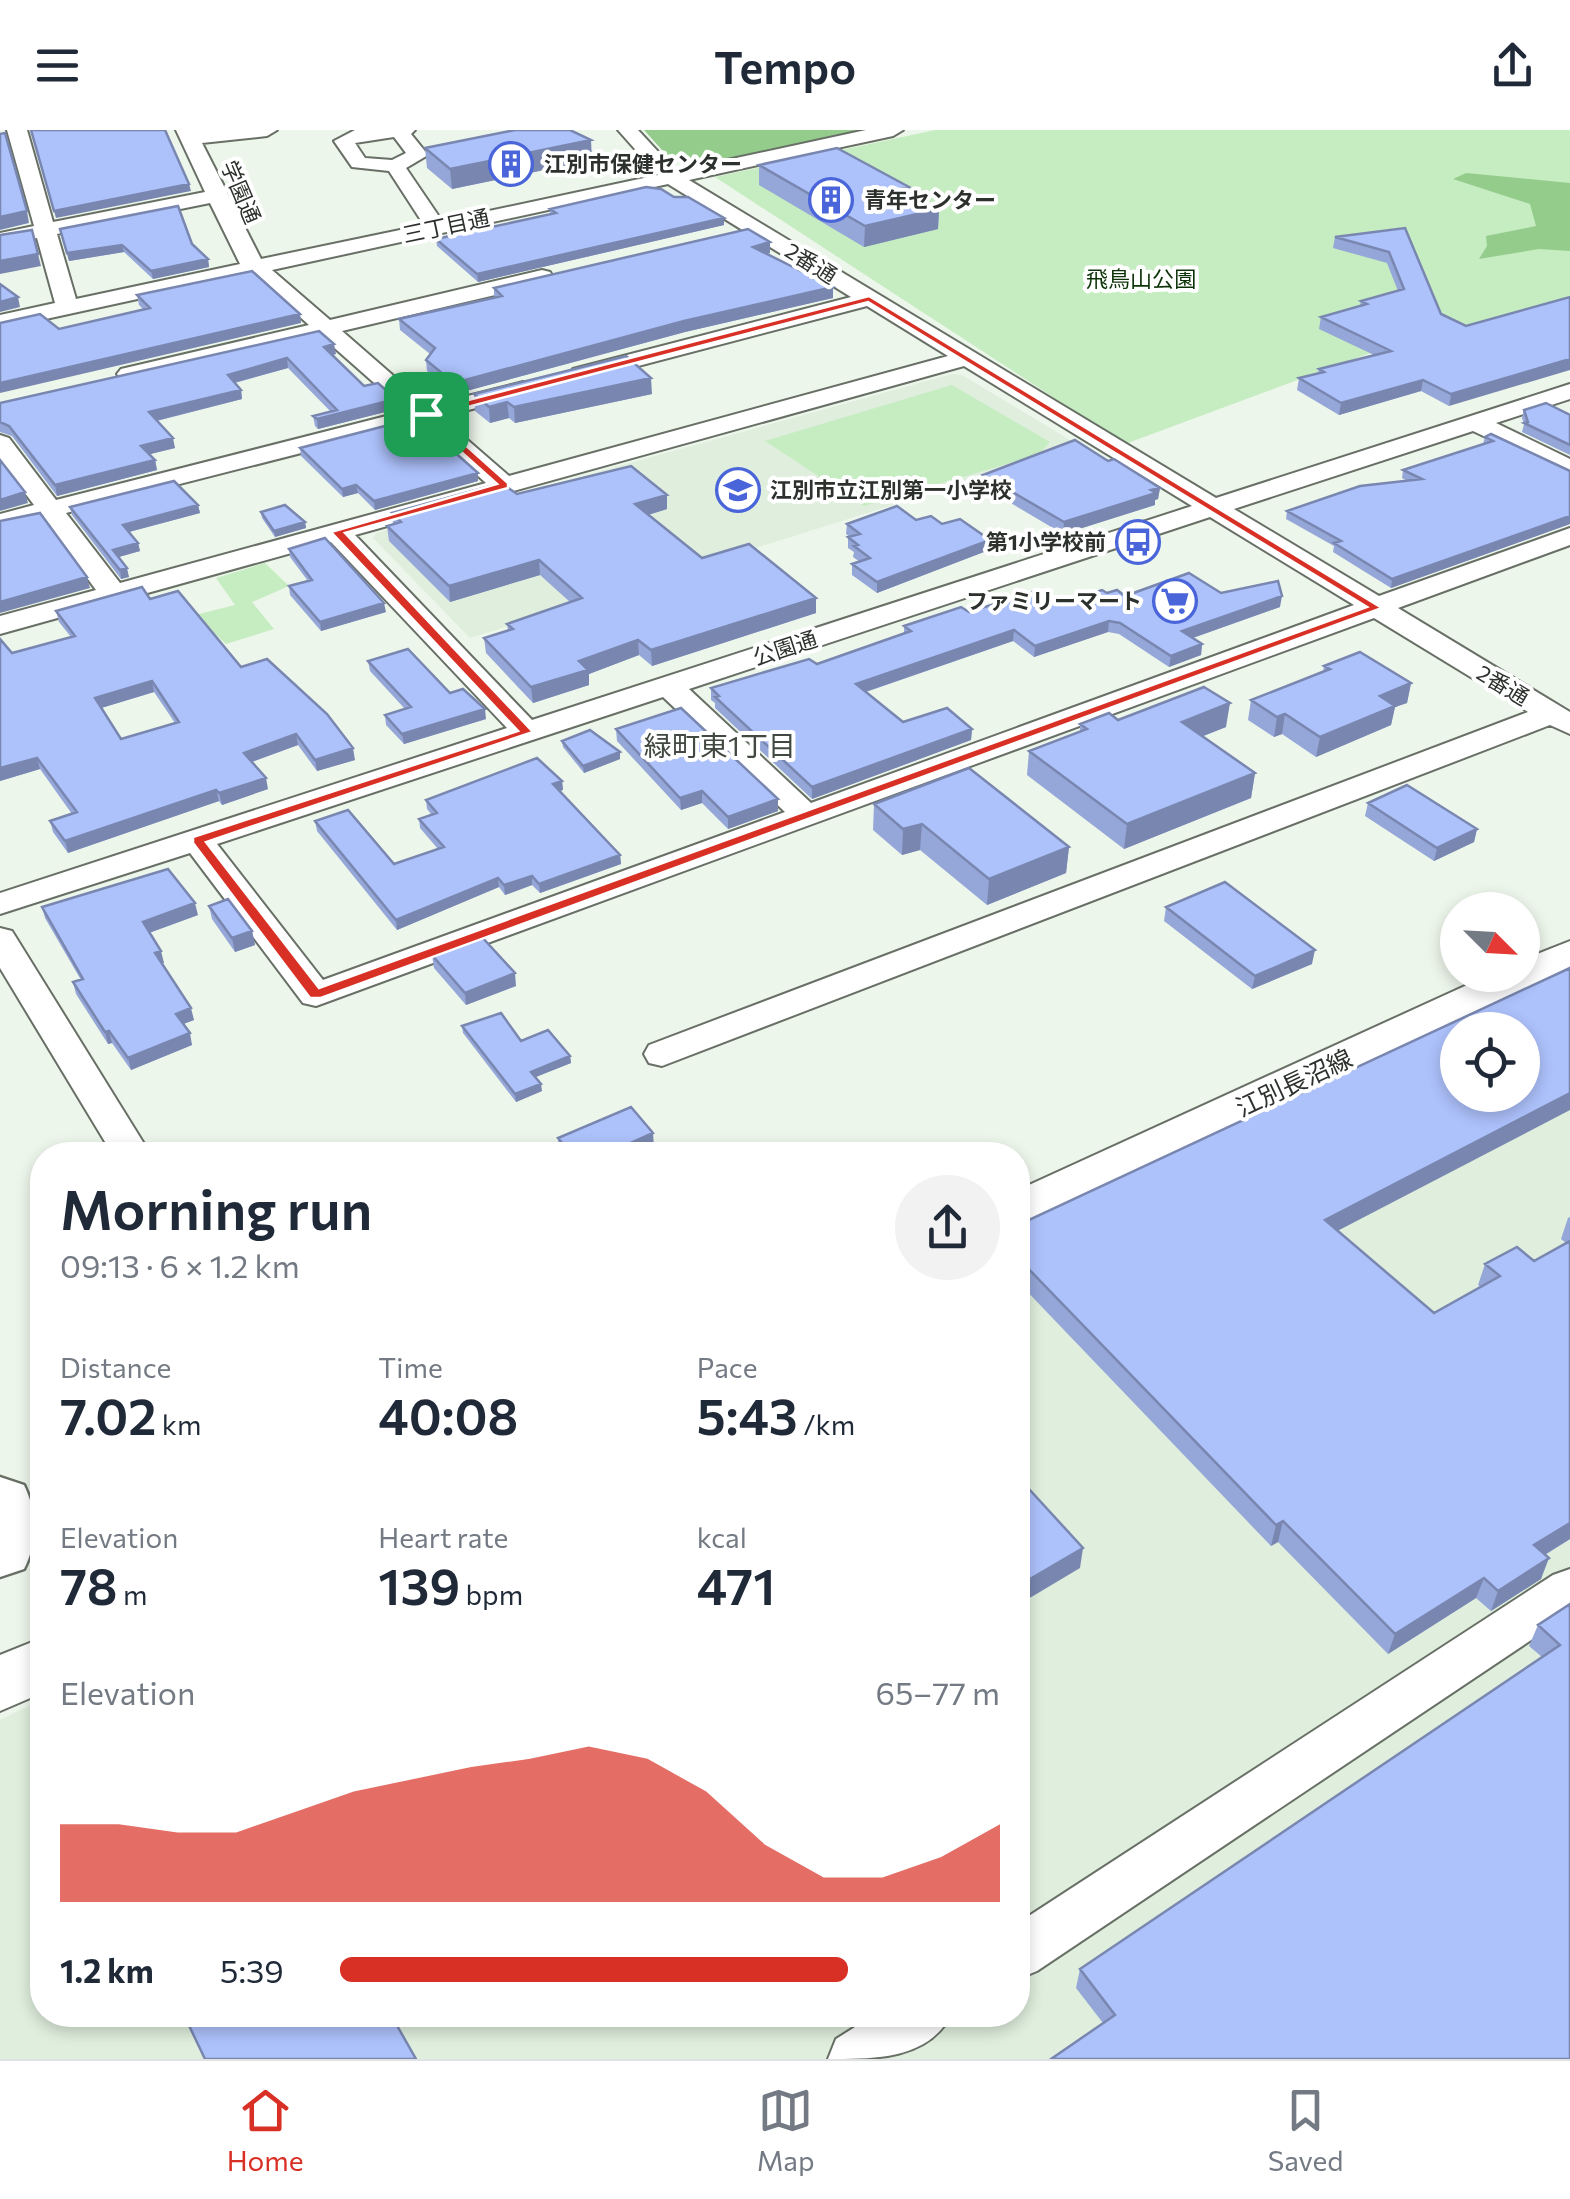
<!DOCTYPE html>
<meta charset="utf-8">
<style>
:root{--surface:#fff;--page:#f2f2f3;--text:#1f2937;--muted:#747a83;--line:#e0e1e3;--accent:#d93025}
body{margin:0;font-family:Commissioner,"Noto Sans JP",sans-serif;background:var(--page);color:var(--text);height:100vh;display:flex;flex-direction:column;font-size:38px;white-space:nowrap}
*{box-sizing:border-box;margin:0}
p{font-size:32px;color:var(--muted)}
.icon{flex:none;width:55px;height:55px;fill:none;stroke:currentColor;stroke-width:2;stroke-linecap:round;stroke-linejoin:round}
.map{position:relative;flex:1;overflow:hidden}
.drawer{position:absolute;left:30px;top:1012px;width:1000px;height:885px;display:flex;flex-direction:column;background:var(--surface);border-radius:40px;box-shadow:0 5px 15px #0003}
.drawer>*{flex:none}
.needle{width:65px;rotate:114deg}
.fabs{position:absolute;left:1440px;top:762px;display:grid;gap:20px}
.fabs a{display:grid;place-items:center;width:100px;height:100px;border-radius:50%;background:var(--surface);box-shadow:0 5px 15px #0003;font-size:50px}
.pin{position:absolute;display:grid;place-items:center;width:85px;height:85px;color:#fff;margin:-42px;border-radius:20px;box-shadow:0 5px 15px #0006}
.round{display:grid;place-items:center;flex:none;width:105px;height:105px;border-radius:52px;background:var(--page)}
.head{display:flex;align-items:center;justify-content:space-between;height:170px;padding:0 30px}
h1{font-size:55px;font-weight:600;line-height:75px}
.figures{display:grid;grid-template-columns:repeat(3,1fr);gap:15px;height:170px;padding:10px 30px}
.figures div{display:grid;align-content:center}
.figures b{font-size:50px;font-weight:600}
.figures small{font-size:28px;font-weight:400}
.figures p{font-size:28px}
.chart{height:280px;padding:20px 30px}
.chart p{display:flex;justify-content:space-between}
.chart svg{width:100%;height:180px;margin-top:10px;fill:var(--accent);opacity:.7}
ul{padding:0 30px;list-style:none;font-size:32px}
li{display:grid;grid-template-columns:160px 120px 1fr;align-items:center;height:75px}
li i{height:25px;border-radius:12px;background:var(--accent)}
header{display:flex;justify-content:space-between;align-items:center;height:130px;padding:0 30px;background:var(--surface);font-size:45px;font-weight:600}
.dock{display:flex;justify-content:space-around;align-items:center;height:140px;border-top:2px solid var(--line);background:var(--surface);font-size:28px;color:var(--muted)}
.dock a{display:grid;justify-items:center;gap:5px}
.dock .current{color:var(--accent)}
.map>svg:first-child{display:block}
</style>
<header><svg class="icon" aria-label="menu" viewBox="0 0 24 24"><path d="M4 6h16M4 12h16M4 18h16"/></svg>Tempo<svg class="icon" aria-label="share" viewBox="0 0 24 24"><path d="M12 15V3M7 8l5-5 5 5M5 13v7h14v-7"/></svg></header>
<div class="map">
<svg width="1570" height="1929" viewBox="0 0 1570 1929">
<rect width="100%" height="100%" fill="#edf6eb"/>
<path fill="#dfeedd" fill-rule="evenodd" d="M952,244L962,245L1080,316L470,508L373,408L376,403Z
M1570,846V1929H0V1590L42,1569V1885H1018V1102ZM1458,900H1522V965H1458Z"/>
<path fill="#c6ecc1" d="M935,0H1570V170L1522,185L1419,205L1125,314L715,47Z
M952,255L1050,312L1038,325L864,376L765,311Z
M265,433L289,456L252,472L274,499L226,514L195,485L235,475L216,448Z"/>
<path fill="#94cc8c" d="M644,0H868L705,36L671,30Z
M1466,43L1570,53V121L1539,119L1479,129L1487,116L1486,106L1536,96L1530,74L1453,49Z"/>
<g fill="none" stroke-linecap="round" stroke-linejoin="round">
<g stroke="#687066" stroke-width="4">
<path id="minor" d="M7,0H27L53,92L205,62L176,0H277L267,6L202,13L261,129L424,95L389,41L352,37L334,11L355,0H415L411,4L428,25L406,38L442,91L658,45L618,0H638L676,41L866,0H903L893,6L689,50L1216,368L1570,254V269L1496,293L1570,329V347L1473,301L1234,379L1379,466L1570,398V415L1398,478L1570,582V604L1550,595L662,936L649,933L644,924L649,915L1528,582L1374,488L316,876L303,873L190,723L0,784V763L507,598L331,412L0,504V486L96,460L44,389L0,400V384L34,375L0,330V305L9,308L56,370L406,281L321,206L129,251L121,249L117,244L121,239L309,195L252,144L0,199V185L55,173L37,108L0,115V103L34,96ZM394,7L406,23L392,30L365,28L355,13ZM668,54L851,167L573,239L569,244L573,249L581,251L867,176L948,226L509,346L441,287L531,264L535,259L531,254L523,252L428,276L342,201L550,152L553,147L550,142L542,140L330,190L272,140ZM210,73L240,134L76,169L57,104ZM964,236L1192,376L532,590L355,405ZM419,293L486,353L120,453L66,383ZM1210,387L1354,475L811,673L689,559ZM663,567L785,682L323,850L217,714Z
M0,798L12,801L17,809L151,1025H113L0,838Z
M1570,1439V1484L1037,1841L1018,1849V1793L1553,1445Z
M874,1885H951C928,1929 877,1929 828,1929L836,1909Z"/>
</g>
<g stroke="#687066" stroke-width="4">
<path id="major" d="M1570,811V842L1036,1094L1018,1099V1060L1489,845H1522V830Z
M42,1508V1563L0,1581V1525Z"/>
</g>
<g stroke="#687066" stroke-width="5">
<path id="highway" d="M0,1347L24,1355C37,1382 38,1411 24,1439L0,1447Z"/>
</g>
<use href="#minor" fill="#fff" fill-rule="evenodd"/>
<use href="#major" fill="#fff" fill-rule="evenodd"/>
<use href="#highway" fill="#fff" fill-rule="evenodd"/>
</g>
<path fill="#95a6d8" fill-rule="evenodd" d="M425,18L592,30L452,59L427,38Z
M759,35L909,57V63L939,79L938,99L864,117L759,55Z
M550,79L724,95L478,152L437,116L436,109L550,84Z
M1405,98L1441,184L1466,196L1449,276L1421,261L1339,285L1297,260L1299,248L1318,243L1319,239L1374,225L1319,199L1321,187L1360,176L1361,171L1398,161L1387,133L1333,118L1335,107Z
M60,99L192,114L208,129L209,137L153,149L124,122L69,131Z
M770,123L767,124L833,168L685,202L455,264L427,241L426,230L430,224L400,200L399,189L494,168V158Z
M137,165L300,184L301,193L59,199L144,180L139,175Z
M319,201L336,224L332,225L364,256L396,269L397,279L318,299L315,296L313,286L331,282L288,238L235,253L241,260L242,269L157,291L175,318L149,324L155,330L157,340L57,366L12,306L0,302V273Z
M474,264H652L515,293L509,288L490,293L475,281Z
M1524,280L1570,285V325L1522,302L1524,294L1522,288Z
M1485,307L1570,341V394L1391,458L1333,422L1334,416L1286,389L1287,381L1407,351L1402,348L1403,340L1483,314Z
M300,318L478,351L375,380L358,363L343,367L301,326Z
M1108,331L1160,358L1158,369L1155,370V375L1063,404L982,356L983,345Z
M517,364L667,379L648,385L702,428L816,468V483L652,536L639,525L589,544V555L533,573L486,523L484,508L508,500L507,494L570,472L540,445L450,472L389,411L387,396L393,395L392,383Z
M198,375L200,383L129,402L138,413L140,421L119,427L129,447L121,449L72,385L70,377Z
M261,382L305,392L306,398L275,407L262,388Z
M916,390L942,394L989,420L877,463L852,445V434L860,432L853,427L854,422L848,418V407H850L846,404L847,394Z
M289,419L386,482L321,501L290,465L289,456L308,451L290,427Z
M1107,463L1125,466L1221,463L1280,477L1193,508L1202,514L1201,525L1169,537L1119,504L1108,502L1034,527L1013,511L866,562L903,592L972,599L971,610L812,669L715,578V573L711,570V558L817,534L904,503V496L969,482L1059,474Z
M150,469L241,537L355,630L317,641L298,615L252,632L268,659L222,675L219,671L68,723L53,702L50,691L72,684L40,639L0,651V509L12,523L71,507L59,492L56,481ZM154,562L175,593L121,609L101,578Z
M368,531L486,589L404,614L386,595L385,585L405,579L370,541Z
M1324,536L1411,553L1407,573L1395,577L1391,595L1316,627L1282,604L1274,607L1248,590L1251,570L1323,542Z
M1118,590L1226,597L1203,606L1255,643L1251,668L1124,719L1027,645L1029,621L1080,602V594Z
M616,599L778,669V681L728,699L702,673L681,680L617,611Z
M562,611L620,629L584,643L563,617Z
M562,651L563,660L559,661L620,725L621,734L540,763L532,755L505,765L499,757L397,800L317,701L315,691L394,734L438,719L420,698L419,689L431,684L427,679L426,670Z
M1368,673L1477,699L1474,712L1434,731L1365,686Z
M874,674L1069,717L1066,743L987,775L920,720L902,725L873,700Z
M209,776L252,801L255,815L235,822L212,789Z
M42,777L198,785L149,803L164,833H162L194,890L183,894L192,915L131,940L112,913L108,914L76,864L73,852L81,850L45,788Z
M1166,777L1312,834L1252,859L1164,791Z
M432,825L516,856L466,875L434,838Z
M462,896L521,911L570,926L571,933L535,947L542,961L516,972L463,903Z
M558,1008L654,1017L636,1025H562L559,1022Z
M1570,1087V1409L1545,1425L1541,1449L1491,1481L1476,1468L1388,1524L1278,1412L1271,1416L1018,1152V1095L1338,1101L1434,1183L1481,1157L1478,1155L1485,1134L1534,1131L1566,1113L1561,1109L1568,1088Z
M1570,1474V1929L1103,1893L1076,1858L1080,1839L1542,1527L1529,1516L1538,1495Z"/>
<path fill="#7987b0" d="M591,10L592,30L452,59L450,39Z
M189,54L191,61L56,88L54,81Z
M939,79L938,99L864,117L865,96Z
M27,81L29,93L0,100V87Z
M724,88V95L478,152L477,144Z
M770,112V123L753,127V117Z
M122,115L124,122L69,131L67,123Z
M38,124L41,136L0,144V131Z
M208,129L209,137L153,149L151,141Z
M833,157V168L685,202L455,264L454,253L684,191Z
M18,167L20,177L0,182V172Z
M300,184L301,193L0,263V253Z
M334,214L336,224L325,227L324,217Z
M287,228L288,238L229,254L228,245Z
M1570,229V240L1449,276L1451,264Z
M651,248L652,264L515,293L514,277Z
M1423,250L1421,261L1339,285L1341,273Z
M241,260L242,269L151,292L149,282Z
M396,269L397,279L318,299L317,289Z
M507,272L509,288L490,293L489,277Z
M173,308L175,318L143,326L141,316Z
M155,330L157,340L57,366L55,355Z
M478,343V351L375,380L374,371Z
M356,355L358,363L343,367L342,359Z
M1160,358L1158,369L1155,370V375L1063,404L1064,392Z
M25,362L28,373L0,381V370Z
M667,365V379L635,389V374Z
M198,375L200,383L125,403L123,395Z
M1570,386V394L1391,458L1392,449Z
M305,392L306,398L275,407L274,401Z
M990,410L989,420L877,463V452Z
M138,413L140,421L115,428L113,420Z
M539,430L540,445L450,472L449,456Z
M127,438L129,447L121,449L120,440Z
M87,447L90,458L0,483V472Z
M1282,466L1280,477L1181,512L1182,501Z
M816,468V483L652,536L651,520Z
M384,473L386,482L321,501L320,492Z
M1109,491L1108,502L1034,527L1035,516Z
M1014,500L1013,511L856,565V554Z
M638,510L639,525L589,544V555L533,573L531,557L579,531Z
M1202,514L1201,525L1169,537L1171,526Z
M152,551L154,562L98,579L95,568Z
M1411,553L1407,573L1395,577L1391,595L1316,627L1320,607L1380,566Z
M1230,573L1226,597L1178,616L1182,592Z
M485,579L486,589L404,614L402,604Z
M1285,584L1282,604L1274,607L1277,587Z
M972,599L971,610L812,669V657Z
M296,604L298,615L246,634L244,623Z
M353,618L355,630L317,641L315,630Z
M620,622V629L584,643L583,636Z
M37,628L40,639L0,651V638Z
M1255,643L1251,668L1124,719L1127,694Z
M266,648L268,659L222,675L219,663Z
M562,651L563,660L553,663V654Z
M216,660L219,671L68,723L65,711Z
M702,661V673L681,680L680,668Z
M778,669V681L728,699V687Z
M922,694L920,720L902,725L903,699Z
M1477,699L1474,712L1434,731L1437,718Z
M1069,717L1066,743L987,775L989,749Z
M620,725L621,734L540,763L539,754Z
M532,746V755L505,765L504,755Z
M498,748L499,757L397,800L396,790Z
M195,773L198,785L146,804L143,792Z
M252,801L255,815L235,822L232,808Z
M1315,820L1312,834L1252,859L1255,846Z
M161,821L164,833L158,835L155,823Z
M515,843L516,856L466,875L465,863Z
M191,878L194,890L178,896L176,884Z
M109,901L112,913L108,914L105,902Z
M190,903L192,915L131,940L128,928Z
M570,926L571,933L531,949V942Z
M541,954L542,961L516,972L515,964Z
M1570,963V980L1320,1110L1325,1090Z
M653,1003L654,1017L636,1025H604Z
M1283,1391L1278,1412L1271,1416L1276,1395Z
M1570,1393V1409L1526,1436L1534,1415Z
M1083,1418L1080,1438L1018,1475V1456Z
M1549,1428L1541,1449L1491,1481L1498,1461Z
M1484,1448L1476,1468L1388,1524L1395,1504Z"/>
<path fill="#adc1fb" stroke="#7987b0" stroke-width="2.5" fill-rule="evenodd" d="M31,0H165L189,54L54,81Z
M515,0H570L591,10L450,39L425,18Z
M5,3L27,81L0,87V4Z
M837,18L909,57L901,59L939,79L865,96L759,35Z
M646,57L661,59L674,67H688L724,88L477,144L436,109L556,83L550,79Z
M178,76L192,114L208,129L151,141L122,115L67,123L60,99Z
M1405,98L1441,184L1466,196L1570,167V229L1451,264L1423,250L1341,273L1299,248L1324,242L1319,239L1391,221L1321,187L1367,174L1361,171L1404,159L1389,122L1335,107Z
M748,99L770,112L753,117L833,157L684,191L454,253L426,230L435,218L399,189L502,166L494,158Z
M32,100L38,124L0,131V105Z
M252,141L300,184L0,253V193L40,184L59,199L150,178L137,165Z
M0,154L18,167L0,172Z
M319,201L334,214L324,217L364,256L378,253L396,269L317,289L313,286L337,280L287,228L228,245L241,260L149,282L173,308L141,316L155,330L55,355L9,296L0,292V273Z
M626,226L651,248L514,277L507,272L489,277L474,264Z
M1546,273L1570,285V315L1524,293L1528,292L1524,280Z
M416,288L478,343L374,371L356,355L342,359L300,318Z
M1491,304L1570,341V386L1392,449L1334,413L1341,411L1287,381L1360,356L1422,349L1403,340L1493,311L1485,307Z
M1075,310L1108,331L1114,329L1160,358L1151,360L1156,363L1064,392L983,345Z
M0,330L25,362L0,370Z
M631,336L667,365L635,374L702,428L749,414L816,468L651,520L638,510L579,531L588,540L531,557L484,508L513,499L507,494L582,468L539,430L449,456L387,396L401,392L392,383L501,353L517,364Z
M174,351L198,375L123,395L138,413L113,420L127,438L120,440L70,377Z
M285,375L305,392L274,401L261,382Z
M897,376L916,390L931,386L942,394L960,389L990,410L877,452L852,434L870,428L854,416L858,415L848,407L860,404L847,394Z
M40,383L87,447L0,472V391Z
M325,408L384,473L320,492L289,456L312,450L289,419Z
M1189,443L1221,463L1278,451L1282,466L1182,501L1202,514L1171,526L1120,493L1109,491L1035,516L1014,500L856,554L903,592L947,578L972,599L812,657L715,567L719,566L711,558L809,529L817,534L911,501L904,496L961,477L969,482L1039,460L1059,474L1102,460L1107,463L1117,460L1125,466Z
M142,457L150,469L178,461L241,537L267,529L327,584L353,618L315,630L296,604L244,623L266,648L219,663L216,660L65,711L50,691L77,682L37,628L0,638V509L12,523L75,506L56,481ZM152,551L179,592L121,609L95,568Z
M408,519L450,563L463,559L485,579L402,604L385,585L411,577L368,531Z
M1360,522L1411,553L1380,566L1395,576L1320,607L1285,584L1277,587L1251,570L1330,539L1324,536Z
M1204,557L1230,573L1182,592L1255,643L1127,694L1029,621L1087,599L1080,594L1109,583L1118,590Z
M681,578L778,669L728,687L702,661L680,668L616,599Z
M590,600L620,622L583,636L562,611Z
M537,628L562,651L553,654L620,725L539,754L532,746L504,755L498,748L396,790L315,691L348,680L394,734L444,717L419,689L437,683L426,670Z
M969,638L1069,717L989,749L922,694L903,699L874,674Z
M1407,655L1477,699L1437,718L1368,673Z
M168,739L195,773L143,792L161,821L155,823L191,878L176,884L190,903L128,928L109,901L105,902L73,852L83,849L42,777Z
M1225,752L1315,820L1255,846L1166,777Z
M228,769L252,801L232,808L209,776Z
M481,806L515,843L465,863L432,825Z
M1570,838V963L1325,1090L1434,1183L1500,1146L1485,1134L1517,1117L1534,1131L1570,1111V1393L1534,1415L1549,1428L1498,1461L1484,1448L1395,1504L1283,1391L1276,1395L1018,1128V1095ZM1458,900H1522V965H1458Z
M501,883L521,911L548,900L570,926L531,942L541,954L515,964L462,896Z
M631,977L653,1003L604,1025H572L558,1008Z
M1018,1347L1083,1418L1018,1456Z
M1570,1474V1929H1051L1115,1885L1080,1839L1560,1515L1538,1495Z
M184,1885H391L416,1929H205Z"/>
<path fill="#d93025" stroke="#fff" stroke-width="2.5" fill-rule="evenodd" d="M869,166L1382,478L321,868H310L193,713V707L518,601L331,402L497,354L422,287V282ZM868,172L1367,477L319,858L206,712L533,602L345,403L508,358V353L433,286Z"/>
<defs>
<g id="building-ring" transform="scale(2.25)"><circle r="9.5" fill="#fff" stroke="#4965d9" stroke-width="1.5"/><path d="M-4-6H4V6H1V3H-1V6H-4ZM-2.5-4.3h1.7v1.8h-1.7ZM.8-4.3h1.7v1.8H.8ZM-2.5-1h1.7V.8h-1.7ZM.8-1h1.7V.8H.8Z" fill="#4965d9"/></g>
<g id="school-ring" transform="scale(2.25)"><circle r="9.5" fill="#fff" stroke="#4965d9" stroke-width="1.5"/><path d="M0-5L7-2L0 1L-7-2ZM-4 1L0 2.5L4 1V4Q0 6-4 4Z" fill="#4965d9"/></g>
<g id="bus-ring" transform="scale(2.25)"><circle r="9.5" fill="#fff" stroke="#4965d9" stroke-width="1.5"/><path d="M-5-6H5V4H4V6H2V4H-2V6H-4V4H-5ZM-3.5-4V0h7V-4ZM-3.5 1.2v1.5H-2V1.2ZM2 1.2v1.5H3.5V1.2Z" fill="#4965d9"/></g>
<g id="supermarket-ring" transform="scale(2.25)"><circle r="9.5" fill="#fff" stroke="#4965d9" stroke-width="1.5"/><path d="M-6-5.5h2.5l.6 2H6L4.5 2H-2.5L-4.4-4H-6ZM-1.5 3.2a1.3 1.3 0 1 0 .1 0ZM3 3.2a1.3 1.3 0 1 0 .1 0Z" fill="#4965d9"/></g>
</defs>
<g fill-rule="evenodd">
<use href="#building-ring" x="511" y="34"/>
<use href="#building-ring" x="831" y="70"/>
<use href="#school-ring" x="738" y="360"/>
<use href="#bus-ring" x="1138" y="412"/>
<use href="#supermarket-ring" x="1175" y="471"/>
</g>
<g text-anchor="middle" stroke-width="8" stroke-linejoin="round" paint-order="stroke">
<g font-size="22" font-weight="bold" fill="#2d312d" stroke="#fff" text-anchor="start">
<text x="544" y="42">江別市保健センター</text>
<text x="864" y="78">青年センター</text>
<text x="770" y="368">江別市立江別第一小学校</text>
<text x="1106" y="420" text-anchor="end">第1小学校前</text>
<text x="1142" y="479" text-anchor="end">ファミリーマート</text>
</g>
<g font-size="22" fill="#2d312d" stroke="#fff">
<text transform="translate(241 62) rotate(67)" y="8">学園通</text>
<text transform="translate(446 96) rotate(-12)" y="8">三丁目通</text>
<text transform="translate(811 133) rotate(32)" y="8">2番通</text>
<text transform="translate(785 518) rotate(-18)" y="8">公園通</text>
<text transform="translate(1503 555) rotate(31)" y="8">2番通</text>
</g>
<g font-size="22" fill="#0d3308" stroke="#fff">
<text x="1141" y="157">飛鳥山公園</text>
</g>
<g font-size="25" fill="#2d312d" stroke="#fff">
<text transform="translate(1294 953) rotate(-25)" y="9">江別長沼線</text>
</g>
<g font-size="28" fill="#414940" stroke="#fff">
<text x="720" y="626">緑町東1丁目</text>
</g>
</g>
</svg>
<div class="fabs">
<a><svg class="needle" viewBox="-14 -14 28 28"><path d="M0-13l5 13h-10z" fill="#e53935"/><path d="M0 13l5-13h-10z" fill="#747a83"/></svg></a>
<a><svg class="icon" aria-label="locate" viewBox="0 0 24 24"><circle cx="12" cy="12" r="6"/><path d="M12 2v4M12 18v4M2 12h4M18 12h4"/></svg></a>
</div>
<div class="pin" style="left:426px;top:284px;background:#1e9e55"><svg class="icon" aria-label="arrive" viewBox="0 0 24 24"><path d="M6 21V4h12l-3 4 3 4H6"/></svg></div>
<section class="drawer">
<div class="head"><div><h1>Morning run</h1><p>09:13 · 6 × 1.2 km</p></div><a class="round"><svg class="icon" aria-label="share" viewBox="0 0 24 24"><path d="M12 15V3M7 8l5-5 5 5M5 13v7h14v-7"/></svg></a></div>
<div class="figures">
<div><p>Distance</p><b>7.02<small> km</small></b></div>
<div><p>Time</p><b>40:08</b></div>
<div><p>Pace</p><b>5:43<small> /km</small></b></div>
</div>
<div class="figures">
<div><p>Elevation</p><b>78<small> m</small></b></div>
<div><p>Heart rate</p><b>139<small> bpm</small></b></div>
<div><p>kcal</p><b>471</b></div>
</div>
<div class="chart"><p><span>Elevation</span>65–77 m</p>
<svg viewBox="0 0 160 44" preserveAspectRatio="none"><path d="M0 44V25L10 25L20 27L30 27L40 22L50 17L60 14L70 11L80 9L90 6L100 9L110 17L120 30L130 38L140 38L150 33L160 25V44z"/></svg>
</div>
<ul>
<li><b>1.2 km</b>5:39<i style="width:77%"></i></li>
</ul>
</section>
</div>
<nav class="dock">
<a class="current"><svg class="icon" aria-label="home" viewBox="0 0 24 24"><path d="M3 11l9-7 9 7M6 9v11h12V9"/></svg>Home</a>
<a><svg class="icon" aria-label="map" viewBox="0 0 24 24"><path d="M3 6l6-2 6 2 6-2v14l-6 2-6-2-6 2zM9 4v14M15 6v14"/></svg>Map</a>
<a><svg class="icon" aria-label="saved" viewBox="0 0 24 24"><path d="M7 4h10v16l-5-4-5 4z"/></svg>Saved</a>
</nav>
